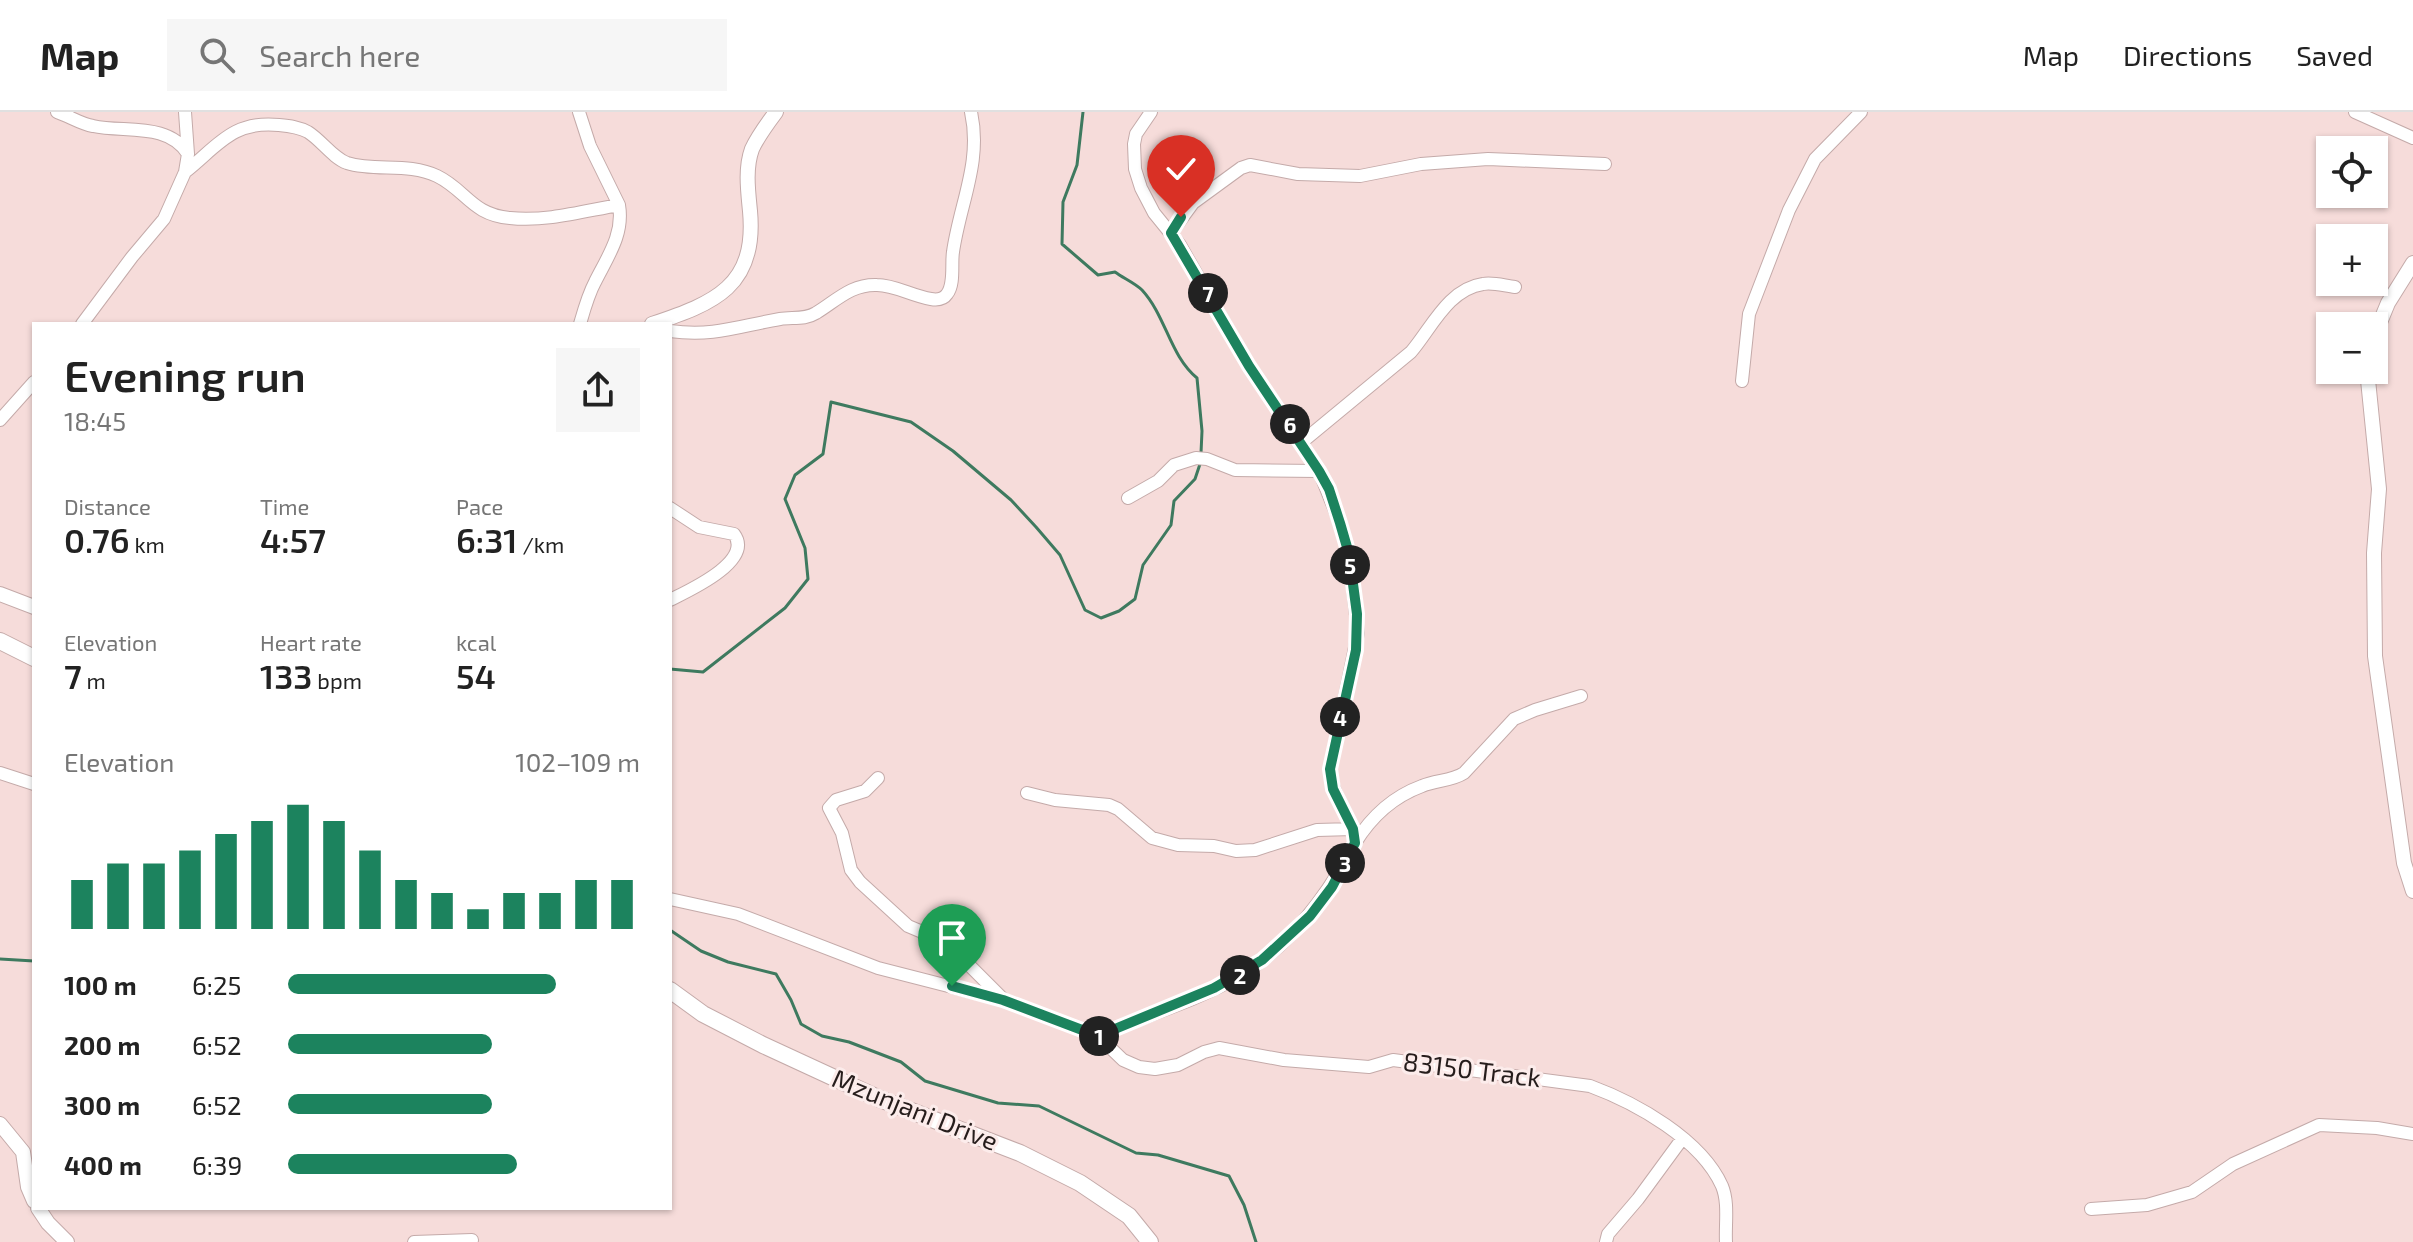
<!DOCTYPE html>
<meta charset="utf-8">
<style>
:root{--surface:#fff;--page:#f6f6f6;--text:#222;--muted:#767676;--line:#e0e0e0;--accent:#1c835e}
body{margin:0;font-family:"Exo 2",sans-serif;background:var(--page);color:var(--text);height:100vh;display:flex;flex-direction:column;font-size:30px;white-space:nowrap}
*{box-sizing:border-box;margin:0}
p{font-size:26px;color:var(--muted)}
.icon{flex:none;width:44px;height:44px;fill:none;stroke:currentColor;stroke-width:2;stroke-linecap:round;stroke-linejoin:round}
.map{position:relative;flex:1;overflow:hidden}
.sheet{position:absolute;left:32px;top:210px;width:640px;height:888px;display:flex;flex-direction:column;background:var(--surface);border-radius:0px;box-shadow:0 2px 6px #0004}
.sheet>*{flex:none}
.buttons{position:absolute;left:2316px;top:24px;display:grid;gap:16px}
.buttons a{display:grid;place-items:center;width:72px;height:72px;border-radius:0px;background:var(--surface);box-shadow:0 2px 6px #0004;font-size:40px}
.pin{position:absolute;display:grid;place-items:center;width:68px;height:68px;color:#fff;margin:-82px -34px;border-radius:50% 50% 50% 0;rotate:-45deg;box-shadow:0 0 8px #0007}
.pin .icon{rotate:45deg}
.km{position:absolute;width:40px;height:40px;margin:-20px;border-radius:50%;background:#222;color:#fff;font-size:22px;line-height:40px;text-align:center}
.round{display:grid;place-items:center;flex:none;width:84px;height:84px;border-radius:0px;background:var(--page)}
.headline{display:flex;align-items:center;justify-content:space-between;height:136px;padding:0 32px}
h1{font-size:44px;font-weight:600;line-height:60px}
.figures{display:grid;grid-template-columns:repeat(3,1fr);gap:12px;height:136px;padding:8px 32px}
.figures div{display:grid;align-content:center}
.figures b{font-size:34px;font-weight:600}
.figures small{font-size:22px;font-weight:400}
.figures p{font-size:22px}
.chart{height:224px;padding:16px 32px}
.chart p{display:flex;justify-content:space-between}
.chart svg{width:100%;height:144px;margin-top:8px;stroke:var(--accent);stroke-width:6}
ul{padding:0 32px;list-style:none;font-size:26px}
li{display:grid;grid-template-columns:128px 96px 1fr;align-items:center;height:60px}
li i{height:20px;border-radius:10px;background:var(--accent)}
header{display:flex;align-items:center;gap:48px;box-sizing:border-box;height:112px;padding:0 40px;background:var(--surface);border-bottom:2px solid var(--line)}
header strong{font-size:38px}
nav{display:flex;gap:44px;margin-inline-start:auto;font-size:28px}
.search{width:560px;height:72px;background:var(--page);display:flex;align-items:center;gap:20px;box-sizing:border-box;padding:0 28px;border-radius:0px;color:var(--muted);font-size:30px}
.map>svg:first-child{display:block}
</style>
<header>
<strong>Map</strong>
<div class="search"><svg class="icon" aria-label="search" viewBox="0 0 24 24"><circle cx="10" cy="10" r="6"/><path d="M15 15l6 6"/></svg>Search here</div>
<nav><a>Map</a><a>Directions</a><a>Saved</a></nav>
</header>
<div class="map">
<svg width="2413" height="1130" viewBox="0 0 2413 1130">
<rect width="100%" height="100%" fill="#f6dcda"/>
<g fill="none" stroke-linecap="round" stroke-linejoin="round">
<path stroke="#3e7a5f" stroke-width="3" d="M1083,0L1077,53L1063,90L1062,132L1098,163L1115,160C1123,166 1135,171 1142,178C1166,204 1170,244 1197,266L1202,319L1201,341
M670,557L703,560L785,496L808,467L805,436L785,387L795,363L823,342L831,290L911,310L953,339L1011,388L1036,415L1060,443L1085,498L1101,506L1119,499L1135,487L1143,453L1171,413L1174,389L1195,367L1201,349
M670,818L701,839L728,850L776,862L791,888L801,912L822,924L849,930L901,950L925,969L998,991L1039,994L1136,1041L1158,1043L1229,1064L1244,1093L1256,1130
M0,847L34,849"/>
<g stroke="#c4aaa9" stroke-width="14">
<path id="minor" d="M57,0C69,4 81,12 93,14C125,21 168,10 188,42
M579,0L590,34L619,93
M1151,0L1136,22L1134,32L1135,57L1141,76L1154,101L1180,133L1249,254L1319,359L1340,411L1349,442L1358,521L1330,657C1331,684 1352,704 1355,731C1371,705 1392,685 1422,674C1436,668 1452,669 1464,661L1514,607L1535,598L1581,584
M2355,0L2413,26
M185,60C217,35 232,8 279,13C290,14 299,15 308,20C321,28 333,46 347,51C376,60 408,50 437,64C466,78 472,103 510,106C546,110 584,99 619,93C624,122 608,144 595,170C588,183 584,198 580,212
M1171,121L1193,91L1241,56L1250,53L1298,62L1360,64L1421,52L1488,47L1605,52
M82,212L132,145L164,107L185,60L188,42L185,0
M670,219C714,225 739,214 780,207C792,205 805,208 816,201C836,189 851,172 877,173C895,173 912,184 931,187C937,188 943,188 947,182C955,172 951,152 953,140C960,91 982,50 971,0
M1742,269L1749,202L1789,98L1815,47L1861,0
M0,308L34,270
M1302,330L1411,240C1431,217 1448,177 1483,172C1493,170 1505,174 1515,175
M1128,386L1158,369L1174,353L1196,346L1207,347L1235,358L1319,359
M670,396L699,415L734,422C754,449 690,478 670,488
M0,661L34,672
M878,666L865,679L836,688L829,696L842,721L851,758L860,770L908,814L934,825L961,845L1003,887
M1027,681L1055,688L1109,693L1118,697L1152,726L1178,733L1214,734L1236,739L1255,738L1317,718L1353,717
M670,787L738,802L878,856L1003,888L1098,924L1123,948L1139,955L1155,957L1178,953L1204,940L1219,936L1284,948L1369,955L1393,948L1590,974C1636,991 1701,1027 1722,1074C1729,1091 1725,1112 1726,1130
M1098,924C1143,904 1191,891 1234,867C1289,836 1327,785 1355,731
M2091,1097L2147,1093L2192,1080L2233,1052L2319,1013L2377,1016L2413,1022
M414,1130L472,1128
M1606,1130L1608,1122L1638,1087L1682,1027"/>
</g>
<g stroke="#c4aaa9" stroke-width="16">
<path id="tertiary" d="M652,212C715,191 757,174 750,99C748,79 745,56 752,37C758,24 767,12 776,0
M2374,225L2388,191L2413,151
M2367,258L2379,377L2374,441L2375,544L2404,751L2413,779
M0,482L34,495
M0,1012L23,1040L28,1075L34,1089
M38,1096L48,1111L67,1130"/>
</g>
<g stroke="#c4aaa9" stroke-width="18">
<path id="secondary" d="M0,529L34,546
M670,878L703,902L763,933L880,987L1020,1041L1080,1071L1129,1104L1150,1130"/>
</g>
<use href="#minor" stroke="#fff" stroke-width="12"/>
<use href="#tertiary" stroke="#fff" stroke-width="14"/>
<use href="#secondary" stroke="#fff" stroke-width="16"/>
</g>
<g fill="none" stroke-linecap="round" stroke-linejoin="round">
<g stroke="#fff" stroke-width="16">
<path id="route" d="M952,874L1003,888L1098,924L1214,876L1262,848L1310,804L1332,775L1355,731L1353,717L1333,677L1330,657L1356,538L1357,502L1349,442L1340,411L1329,377L1319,359L1249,254L1171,121L1181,105"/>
</g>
<use href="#route" stroke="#1c835e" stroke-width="10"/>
</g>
<g text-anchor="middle" stroke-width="6" stroke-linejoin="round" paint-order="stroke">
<g font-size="26" fill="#261d1c" stroke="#fceceb">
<text transform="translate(1472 958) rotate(7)" y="9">83150 Track</text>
<text transform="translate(915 998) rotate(22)" y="9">Mzunjani Drive</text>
</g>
</g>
</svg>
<div class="buttons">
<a><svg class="icon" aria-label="locate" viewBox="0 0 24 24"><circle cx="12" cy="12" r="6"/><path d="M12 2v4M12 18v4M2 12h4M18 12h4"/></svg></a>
<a>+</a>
<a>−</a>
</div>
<div class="pin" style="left:952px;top:874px;background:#1e9e55"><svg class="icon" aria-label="arrive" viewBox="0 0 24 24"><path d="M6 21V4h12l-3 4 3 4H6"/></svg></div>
<div class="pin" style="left:1181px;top:105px;background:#d93025"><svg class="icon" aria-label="check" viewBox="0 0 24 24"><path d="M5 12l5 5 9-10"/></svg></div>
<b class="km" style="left:1099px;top:924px">1</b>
<b class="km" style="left:1240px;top:863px">2</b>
<b class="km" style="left:1345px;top:751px">3</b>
<b class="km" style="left:1340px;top:605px">4</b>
<b class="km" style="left:1350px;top:453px">5</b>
<b class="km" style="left:1290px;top:312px">6</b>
<b class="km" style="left:1208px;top:181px">7</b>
<section class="sheet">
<div class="headline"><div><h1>Evening run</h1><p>18:45</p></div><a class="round"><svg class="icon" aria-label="share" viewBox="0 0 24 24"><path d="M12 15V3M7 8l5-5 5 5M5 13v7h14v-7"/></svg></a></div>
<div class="figures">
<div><p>Distance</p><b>0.76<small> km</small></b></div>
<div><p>Time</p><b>4:57</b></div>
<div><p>Pace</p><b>6:31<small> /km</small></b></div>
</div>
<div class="figures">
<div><p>Elevation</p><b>7<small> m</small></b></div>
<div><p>Heart rate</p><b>133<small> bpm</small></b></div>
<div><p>kcal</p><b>54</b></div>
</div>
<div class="chart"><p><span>Elevation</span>102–109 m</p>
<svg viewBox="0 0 160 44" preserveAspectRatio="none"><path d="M5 44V29M15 44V24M25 44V24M35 44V20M45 44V15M55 44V11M65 44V6M75 44V11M85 44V20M95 44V29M105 44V33M115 44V38M125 44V33M135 44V33M145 44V29M155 44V29"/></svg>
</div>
<ul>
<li><b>100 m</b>6:25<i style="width:76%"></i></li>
<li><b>200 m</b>6:52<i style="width:58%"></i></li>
<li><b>300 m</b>6:52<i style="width:58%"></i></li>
<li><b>400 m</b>6:39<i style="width:65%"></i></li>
</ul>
</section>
</div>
